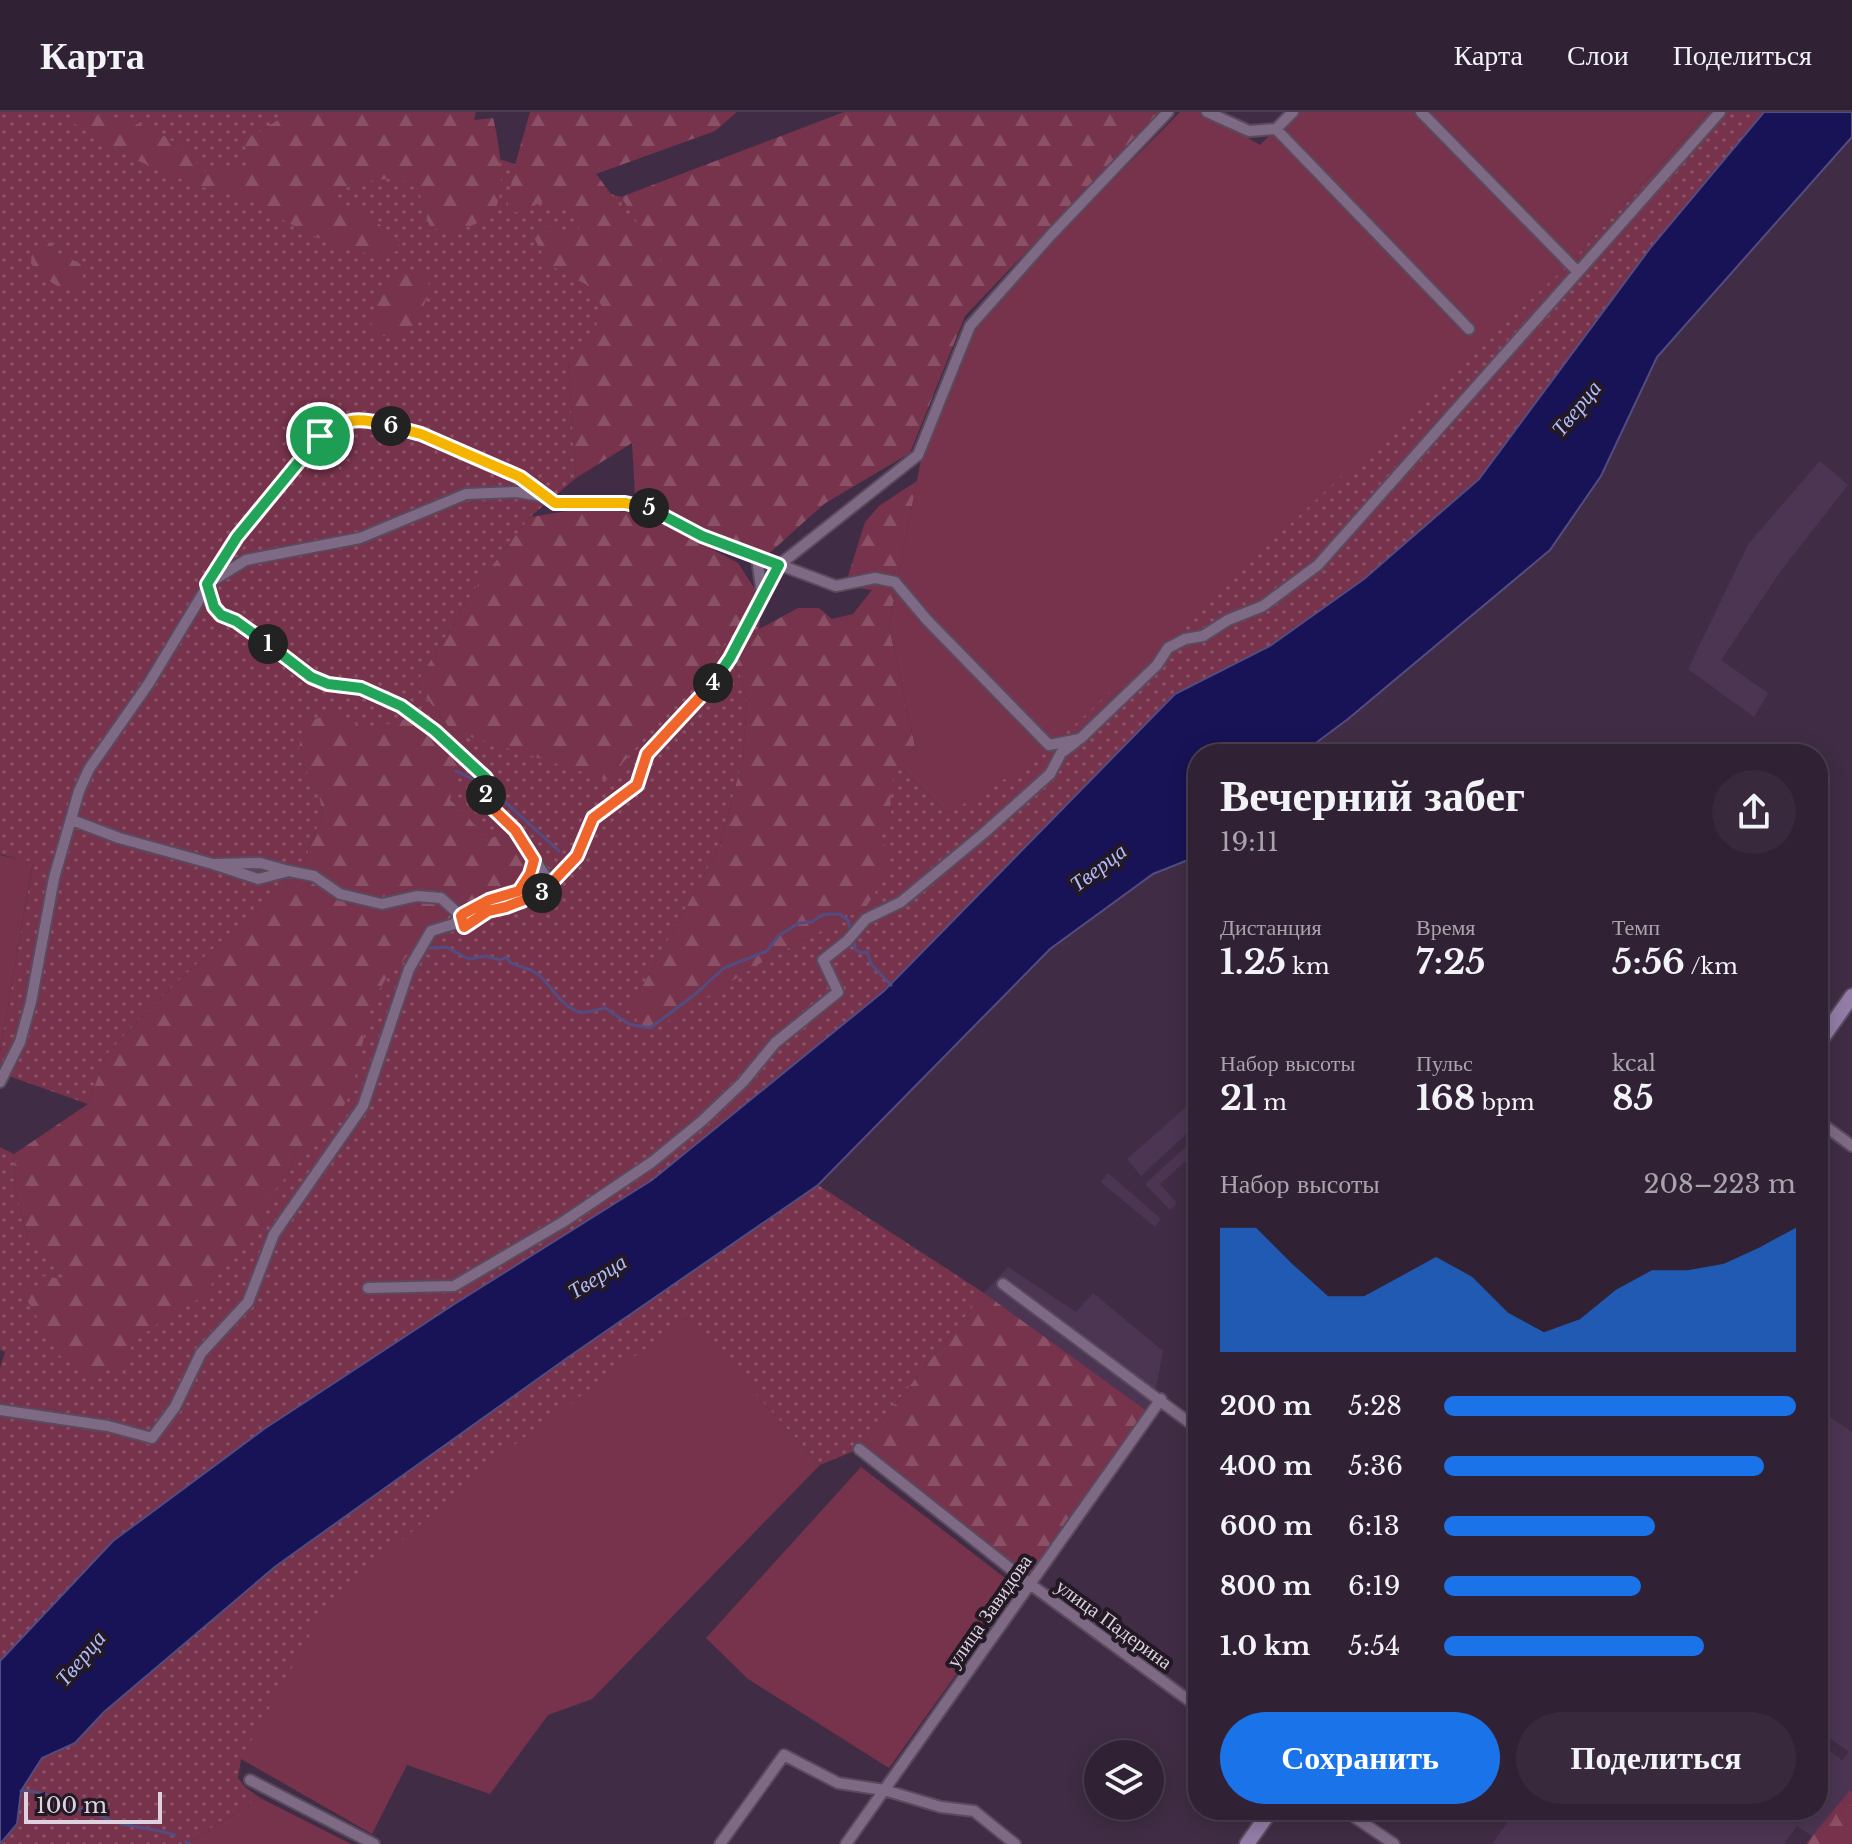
<!DOCTYPE html>
<html lang="ru">
<meta charset="utf-8">
<style>
:root{--surface:#302234;--page:#382a3c;--text:#f1f3f6;--muted:#a8a4ac;--line:#4b3f4f;--accent:#1a73e8}
body{margin:0;font-family:"Libre Baskerville",serif;background:var(--page);color:var(--text);height:100vh;display:flex;flex-direction:column;font-size:30px;white-space:nowrap}
*{box-sizing:border-box;margin:0}
p{font-size:26px;color:var(--muted)}
.icon{flex:none;width:44px;height:44px;fill:none;stroke:currentColor;stroke-width:2;stroke-linecap:round;stroke-linejoin:round}
.map{position:relative;flex:1;overflow:hidden}
.panel{position:absolute;left:1188px;top:632px;width:640px;height:1076px;display:flex;flex-direction:column;background:var(--surface);border-radius:32px;box-shadow:0 4px 20px #0003,0 0 0 2px var(--line)}
.panel>*{flex:none}
.fabs{position:absolute;left:1084px;top:1628px;display:grid;gap:16px}
.fabs a{display:grid;place-items:center;width:80px;height:80px;border-radius:50%;background:var(--surface);box-shadow:0 4px 20px #0003,0 0 0 2px var(--line);font-size:40px}
.scale{position:absolute;left:24px;bottom:20px;width:138px;box-sizing:border-box;padding-left:8px;border:4px solid #ded2e1;border-top:0;font-size:22px;line-height:28px;white-space:nowrap;color:#ded2e1;-webkit-text-stroke:6px #221924;paint-order:stroke}
.pin{position:absolute;display:grid;place-items:center;width:68px;height:68px;color:#fff;margin:-34px;border:4px solid #fff;border-radius:50%;box-shadow:0 2px 8px #0007}
.km{position:absolute;width:40px;height:40px;margin:-20px;border-radius:50%;background:#222;color:#fff;font-size:22px;line-height:40px;text-align:center}
.round{display:grid;place-items:center;flex:none;width:84px;height:84px;border-radius:42px;background:var(--page)}
.headline{display:flex;align-items:center;justify-content:space-between;height:136px;padding:0 32px}
h1{font-size:44px;font-weight:700;line-height:60px}
.figures{display:grid;grid-template-columns:repeat(3,1fr);gap:12px;height:136px;padding:8px 32px}
.figures div{display:grid;align-content:center}
.figures b{font-size:34px;font-weight:700}
.figures small{font-size:22px;font-weight:400}
.figures p{font-size:22px}
.chart{height:224px;padding:16px 32px}
.chart p{display:flex;justify-content:space-between}
.chart svg{width:100%;height:144px;margin-top:8px;fill:var(--accent);opacity:.7}
.action{display:flex;gap:16px;margin-top:auto;padding:16px 32px}
.action a{flex:1;height:92px;border-radius:48px;background:var(--accent);color:#fff;font-size:32px;font-weight:700;line-height:92px;text-align:center}
.action a+a{background:var(--page);color:var(--text)}
ul{padding:0 32px;list-style:none;font-size:26px}
li{display:grid;grid-template-columns:128px 96px 1fr;align-items:center;height:60px}
li i{height:20px;border-radius:10px;background:var(--accent)}
header{display:flex;align-items:center;gap:48px;box-sizing:border-box;height:112px;padding:0 40px;background:var(--surface);border-bottom:2px solid var(--line)}
header strong{font-size:38px}
nav{display:flex;gap:44px;margin-inline-start:auto;font-size:28px}
.map>svg:first-child{display:block}
</style>
<header>
<strong>Карта</strong>
<nav><a>Карта</a><a>Слои</a><a>Поделиться</a></nav>
</header>
<div class="map">
<svg width="1852" height="1732" viewBox="0 0 1852 1732">
<defs>
<pattern id="grass-dots" width="8" height="8" patternUnits="userSpaceOnUse" patternTransform="scale(2)"><rect width="8" height="8" fill="#77334b"/><path d="M2 2h.1M6 6h.1" fill="none" stroke="#8a5065" stroke-width="1.8" stroke-linecap="round"/></pattern>
<pattern id="forest-firs" width="22" height="20" patternUnits="userSpaceOnUse" patternTransform="scale(2)"><rect width="22" height="20" fill="#77334b"/><path d="M5 1l3.5 6h-7zM16 11l3.5 6h-7z" fill="#8a5065"/></pattern>
</defs>
<rect width="100%" height="100%" fill="#402d45"/>
<path fill="#4c3553" d="M1820,349L1848,373L1780,460L1721,548L1768,581L1754,605L1688,557L1749,431Z
M1195,987L1198,991V1011L1141,1064L1127,1047Z
M1198,1024V1038L1160,1072L1177,1091L1170,1098L1145,1072Z
M1108,1061L1161,1107L1155,1115L1101,1070Z
M1008,1155L1076,1200L1093,1181L1163,1239L1151,1302L984,1181Z
M1818,1297L1852,1320V1732H1824L1797,1714L1785,1730L1787,1732H1492L1516,1698H1818V1630L1842,1648L1849,1640L1818,1618Z"/>
<path fill="url(#grass-dots)" d="M0,0H347L621,85L676,168L568,248L576,366L530,405L478,472L416,572L452,619L505,634L762,488L759,517L736,551L747,586L743,646L719,736L633,891L764,849L866,795L880,722L891,710L890,676L897,652L947,702L1568,153L1708,0H1764L1651,135L1479,367L1364,467L1270,534L1175,582L884,879L652,1068L456,1191L264,1317L113,1429L0,1549V1256L5,1240L0,1238V1035L14,1042L15,1075L28,1128L288,1063L295,1041L330,1019L366,618L334,601L297,643L318,678L323,704L311,729L303,760L231,820L152,894L106,943L88,992L0,961V940L33,751L0,742Z
M818,1073L984,1181L859,1337L820,1353L686,1206L241,1647L238,1666L245,1675L260,1686L186,1732H2L17,1712L21,1679L42,1646L75,1631L104,1600L276,1455L567,1246Z"/>
<path fill="url(#forest-firs)" d="M74,0C107,0 148,13 176,31C188,39 198,53 208,62L215,56L247,54L251,47L244,33L251,24L292,0H476L474,8L493,6C499,28 509,87 490,104C481,112 462,116 450,121L431,116C425,105 425,91 418,80C401,55 355,72 333,81L338,91L368,103L400,129V137C374,155 311,123 285,109C276,104 268,96 259,92C241,83 219,81 200,74C153,57 108,37 68,7Z
M530,0H737L715,19L596,62L665,153L621,85L844,0H1160L965,204L910,341L824,392L764,446L635,383L632,331L576,366L568,248C589,232 596,219 602,194L587,173L548,152L532,122L540,112L577,123L582,104L541,90L520,101L507,98L513,60Z
M46,126L60,143L78,150L85,158L76,178C57,179 44,165 31,152C31,138 35,134 46,126Z
M415,158L426,164L430,176L421,201L404,226L374,223C370,213 371,208 374,198C381,173 392,167 415,158Z
M917,369L889,514L915,634C889,661 890,674 891,710L880,722L892,753L866,795L764,849L641,926L633,891L719,736L743,646L747,586L736,551L759,517L798,496H819L832,507L853,502L872,478L845,474L865,410L879,394Z
M587,396L647,402L738,451L762,488L608,668L452,619L416,572L478,472L530,405Z
M334,600L366,618L409,606L459,651L458,655L454,657L458,673L452,679L450,688L489,727L509,719L527,740V760L518,776L448,811L419,830L402,850L394,852L371,893L352,979L330,1019L295,1041L288,1063L269,1085L258,1125L223,1150L206,1183L173,1201L138,1226L127,1241L122,1261L108,1258L90,1264L59,1243L19,1174L43,1177L38,1170L44,1164L68,1168L52,1147L28,1128L15,1075L14,1042L88,992L106,943L152,894L231,820L303,760L311,729L323,704L318,678L297,643L305,611Z
M984,1181L1151,1302L1030,1472L859,1337Z
M1850,1678L1852,1680V1732H1806Z"/>
<path fill="#77334b" d="M1180,0H1202L1260,33L1294,0H1708L1568,153L1039,646L947,702L897,652L915,634L889,514L922,342L974,218L1053,128Z
M0,743L33,750L0,940Z
M687,1206L820,1353L592,1587L548,1603L490,1682L407,1653L372,1722L241,1647L327,1493L502,1342Z
M861,1355L1018,1476L889,1656L748,1567L706,1526Z
M260,1686L351,1732H186Z"/>
<path fill="#171356" stroke="#534c80" stroke-width="2" d="M1764,0H1852V25L1657,245L1601,364L1550,438L1348,607L1301,642H1198V744L1153,762L1050,837L818,1073L567,1246L276,1454L104,1600L75,1631L42,1646L21,1679L17,1712L0,1732V1549L113,1429L264,1317L456,1191L652,1068L884,879L1175,582L1270,534L1364,467L1479,367L1651,135Z"/>
<g fill="none" stroke-linecap="round" stroke-linejoin="round">
<path stroke="#534c80" stroke-width="3" d="M456,659L481,671
M489,675L559,739
M854,828L855,837L861,841L867,840L871,852L891,873
M430,836L446,835L469,847L486,844L500,848L506,845L511,851C522,856 531,856 540,864C552,875 563,896 579,900C587,902 597,897 605,896L629,912L650,916L693,884L724,856L767,839L778,824L799,811L812,810L822,803L831,802H839L848,808L851,821
M21,1679C38,1679 59,1684 70,1697C86,1695 104,1707 119,1711C138,1716 156,1717 175,1723
M186,1730L190,1732"/>
<g stroke="#5a4a5e" stroke-width="14">
<path id="street" d="M1207,0L1249,19L1276,17L1469,217
M1421,0L1578,160
M1276,17L1293,0
M757,446L762,482
M72,708L119,726L213,752
M534,748L530,762L519,779L489,788L463,802L461,804L464,815C471,811 478,804 486,801C508,789 533,792 550,771L515,718L491,695L486,686V666L435,619L401,594L361,576L328,572L311,565L236,509C214,501 212,493 207,472L246,448L360,426L466,382L517,380L541,384
M550,771L577,744L593,706L637,673L647,642L708,579L730,546L779,453L918,343L970,214L1050,124L1168,0
M0,970L20,930L31,890L54,766L79,679L89,657L149,571L237,425L315,328L343,310L365,307L421,322L520,365L555,391H625L648,395L702,424L836,474L875,466L895,470L927,508L1049,633L1080,627L1157,553L1168,536L1185,527L1203,524L1228,508L1263,494L1318,453L1720,0
M1818,1009L1852,1034
M1003,1172L1198,1317
M368,1176L454,1174L563,1110L652,1050L702,1009L743,970L775,931L838,880L823,848L847,829L866,807L901,790L984,721L1050,662L1061,641L1076,630
M0,1298L108,1314L152,1326L175,1295L201,1241L248,1190L274,1122L363,994L409,857L431,819L454,812L461,804L441,786L417,784L382,792L340,782L314,764L289,759L258,767L213,752L260,751L289,759
M859,1337L1030,1472L1198,1595
M250,1668L374,1732
M1344,1698L1394,1732
M720,1732L784,1643L838,1671L884,1678L941,1695L974,1699L1015,1732
M846,1732L1161,1287"/>
</g>
<g stroke="#5a4a5e" stroke-width="18">
<path id="secondary" d="M1818,932L1852,884
M1247,1732L1271,1698"/>
</g>
<use href="#street" stroke="#7f6a85" stroke-width="10"/>
<use href="#secondary" stroke="#937da7" stroke-width="14"/>
</g>
<g fill="none" stroke-linecap="round" stroke-linejoin="round">
<g stroke="#fff" stroke-width="16">
<path id="split-1" d="M268,532L236,509L221,503L214,495L207,472L237,425L320,324"/>
</g>
<g stroke="#fff" stroke-width="16">
<path id="split-2" d="M268,532L311,565L328,572L361,576L401,594L435,619L486,666V683"/>
</g>
<g stroke="#fff" stroke-width="16">
<path id="split-3" d="M486,683L491,695L515,718L534,748L530,762L519,779L489,788L463,802L461,804L464,815L488,799L506,795L542,781"/>
</g>
<g stroke="#fff" stroke-width="16">
<path id="split-4" d="M542,781L577,744L593,706L637,673L647,642L713,571"/>
</g>
<g stroke="#fff" stroke-width="16">
<path id="split-5" d="M649,396L702,424L779,453L730,546L713,571"/>
</g>
<g stroke="#fff" stroke-width="16">
<path id="split-6" d="M391,314L421,322L520,365L555,391H625L649,396"/>
</g>
<g stroke="#fff" stroke-width="16">
<path id="split-7" d="M320,324C347,305 360,305 391,314"/>
</g>
<use href="#split-1" stroke="#22a559" stroke-width="10"/>
<use href="#split-2" stroke="#22a559" stroke-width="10"/>
<use href="#split-3" stroke="#f0652b" stroke-width="10"/>
<use href="#split-4" stroke="#f0652b" stroke-width="10"/>
<use href="#split-5" stroke="#22a559" stroke-width="10"/>
<use href="#split-6" stroke="#f5b400" stroke-width="10"/>
<use href="#split-7" stroke="#f5b400" stroke-width="10"/>
</g>
<g text-anchor="middle" stroke-width="8" stroke-linejoin="round" paint-order="stroke">
<g font-size="20" fill="#ded2e1" stroke="#221924">
<text transform="translate(989 1499) rotate(-55)" y="7">улица Завидова</text>
<text transform="translate(1114 1512) rotate(36)" y="7">улица Падерина</text>
</g>
<g font-size="22" font-style="italic" fill="#b1bcf9" stroke="#221924">
<text transform="translate(1576 296) rotate(-51)" y="8">Тверца</text>
<text transform="translate(1098 755) rotate(-37)" y="8">Тверца</text>
<text transform="translate(597 1164) rotate(-32)" y="8">Тверца</text>
<text transform="translate(80 1546) rotate(-50)" y="8">Тверца</text>
</g>
</g>
</svg>
<div class="fabs">
<a><svg class="icon" aria-label="layers" viewBox="0 0 24 24"><path d="M12 4l9 5-9 5-9-5zM3 14l9 5 9-5"/></svg></a>
</div>
<div class="scale">100 m</div>
<div class="pin" style="left:320px;top:324px;background:#1e9e55"><svg class="icon" aria-label="arrive" viewBox="0 0 24 24"><path d="M6 21V4h12l-3 4 3 4H6"/></svg></div>
<b class="km" style="left:268px;top:532px">1</b>
<b class="km" style="left:486px;top:683px">2</b>
<b class="km" style="left:542px;top:781px">3</b>
<b class="km" style="left:713px;top:571px">4</b>
<b class="km" style="left:649px;top:396px">5</b>
<b class="km" style="left:391px;top:314px">6</b>
<section class="panel">
<div class="headline"><div><h1>Вечерний забег</h1><p>19:11</p></div><a class="round"><svg class="icon" aria-label="share" viewBox="0 0 24 24"><path d="M12 15V3M7 8l5-5 5 5M5 13v7h14v-7"/></svg></a></div>
<div class="figures">
<div><p>Дистанция</p><b>1.25<small> km</small></b></div>
<div><p>Время</p><b>7:25</b></div>
<div><p>Темп</p><b>5:56<small> /km</small></b></div>
</div>
<div class="figures">
<div><p>Набор высоты</p><b>21<small> m</small></b></div>
<div><p>Пульс</p><b>168<small> bpm</small></b></div>
<div><p>kcal</p><b>85</b></div>
</div>
<div class="chart"><p><span>Набор высоты</span>208–223 m</p>
<svg viewBox="0 0 160 44" preserveAspectRatio="none"><path d="M0 44V6L10 6L20 17L30 27L40 27L50 21L60 15L70 21L80 32L90 38L100 34L110 25L120 19L130 19L140 17L150 12L160 6V44z"/></svg>
</div>
<ul>
<li><b>200 m</b>5:28<i style="width:100%"></i></li>
<li><b>400 m</b>5:36<i style="width:91%"></i></li>
<li><b>600 m</b>6:13<i style="width:60%"></i></li>
<li><b>800 m</b>6:19<i style="width:56%"></i></li>
<li><b>1.0 km</b>5:54<i style="width:74%"></i></li>
</ul>
<div class="action"><a>Сохранить</a><a>Поделиться</a></div>
</section>
</div>
